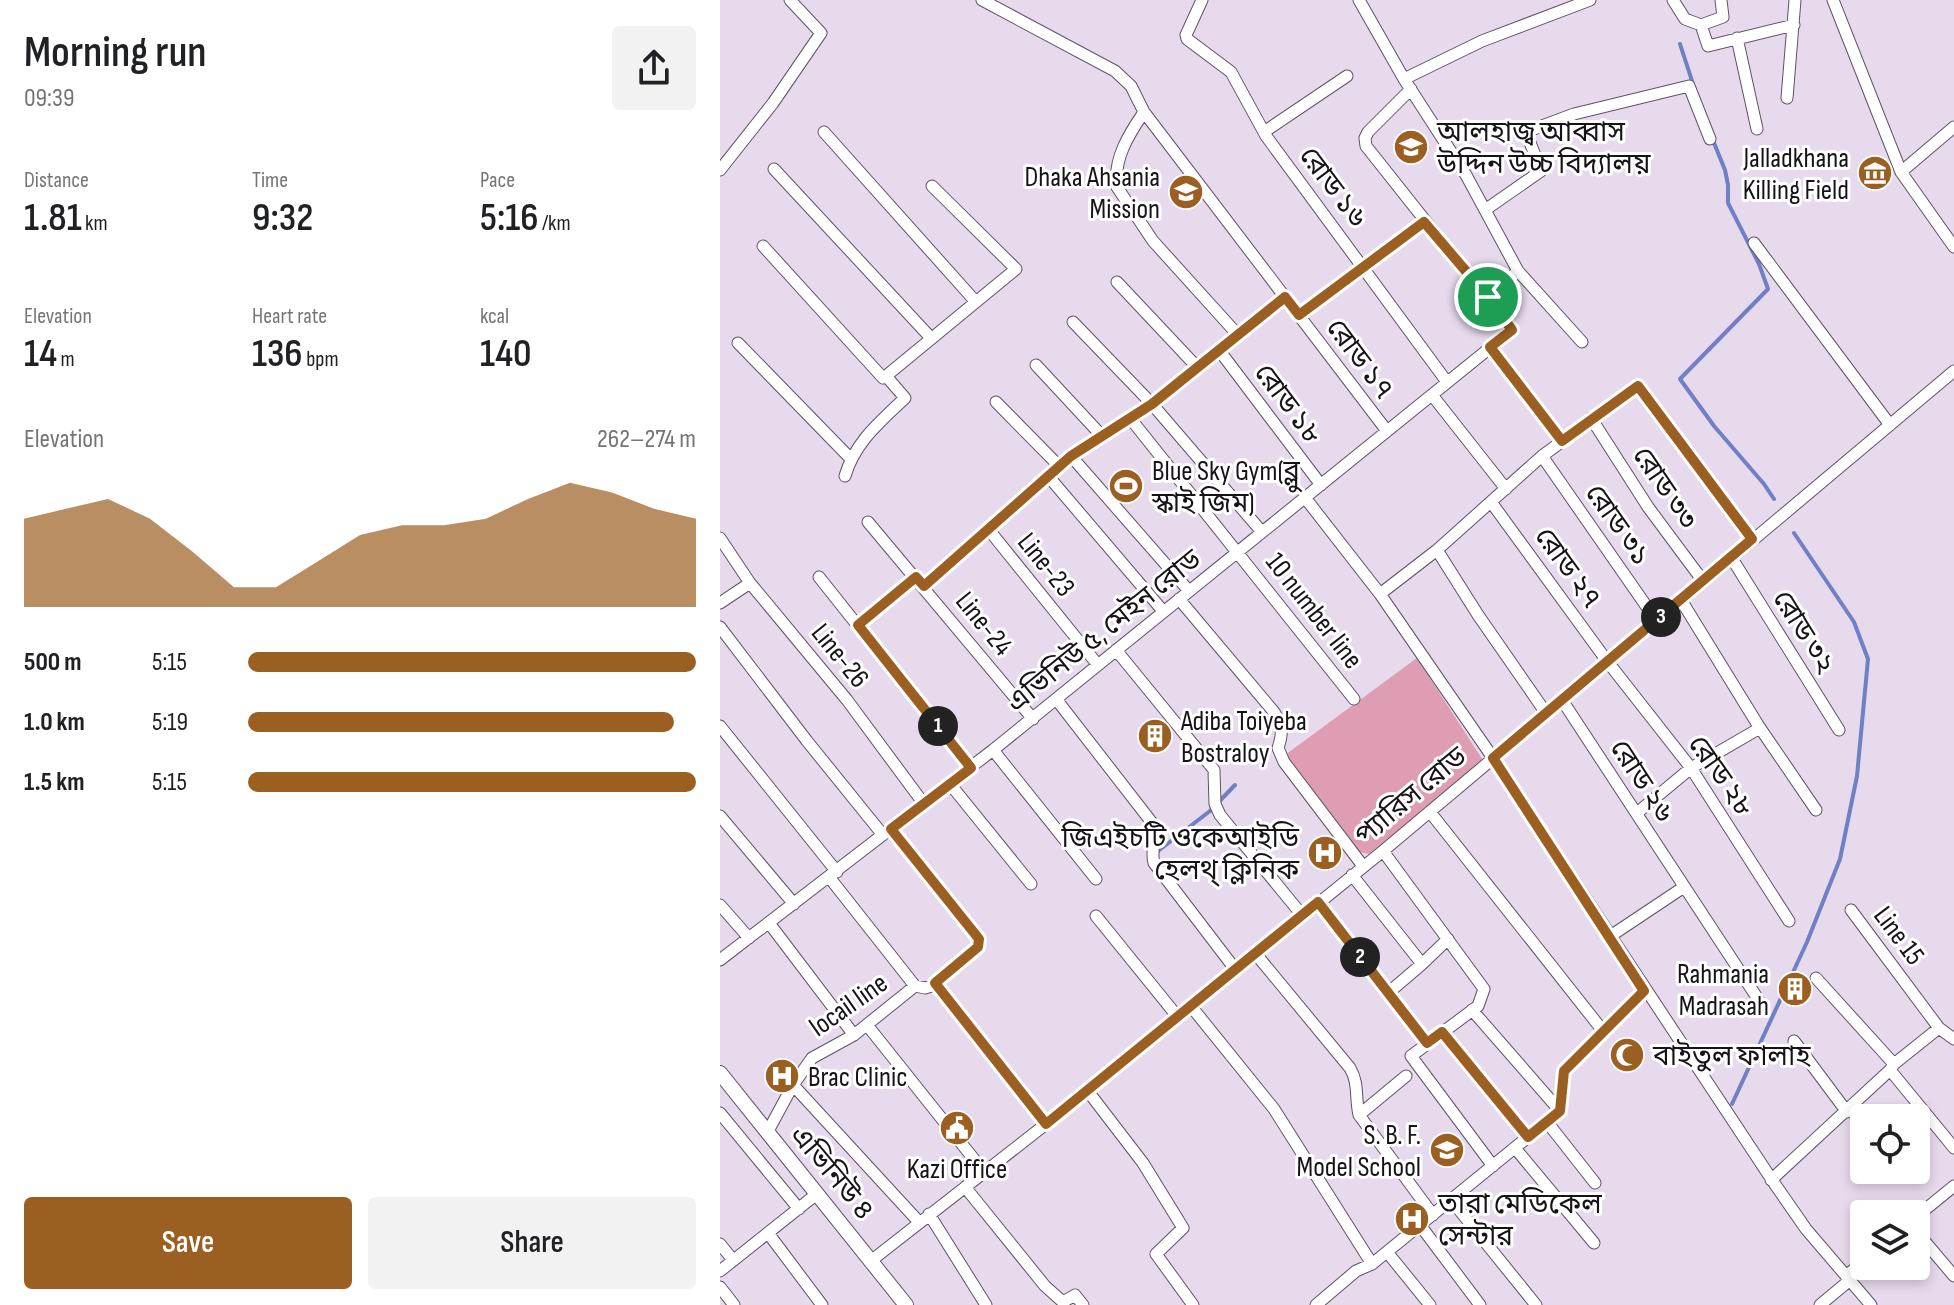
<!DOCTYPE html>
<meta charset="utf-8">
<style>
:root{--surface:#fff;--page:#f2f2f2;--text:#202124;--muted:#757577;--accent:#9c5f22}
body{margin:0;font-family:"Sofia Sans Condensed","Noto Sans Bengali",sans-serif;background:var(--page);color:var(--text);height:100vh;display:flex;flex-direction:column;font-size:30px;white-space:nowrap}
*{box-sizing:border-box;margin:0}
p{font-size:26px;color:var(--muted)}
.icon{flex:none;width:44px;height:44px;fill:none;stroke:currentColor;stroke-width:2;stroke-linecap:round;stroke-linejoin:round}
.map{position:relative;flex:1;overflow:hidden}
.drawer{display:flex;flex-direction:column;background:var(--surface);width:720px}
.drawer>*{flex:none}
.tools{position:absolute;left:1130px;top:1104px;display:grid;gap:16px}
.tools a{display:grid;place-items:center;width:80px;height:80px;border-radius:8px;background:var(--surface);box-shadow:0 4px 12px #0003;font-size:40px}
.pin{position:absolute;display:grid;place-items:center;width:68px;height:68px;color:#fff;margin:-34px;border:4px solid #fff;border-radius:50%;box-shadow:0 2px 8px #0007}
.km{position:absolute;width:40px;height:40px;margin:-20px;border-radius:50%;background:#222;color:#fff;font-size:22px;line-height:40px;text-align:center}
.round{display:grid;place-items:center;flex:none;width:84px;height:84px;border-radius:8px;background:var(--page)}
.overview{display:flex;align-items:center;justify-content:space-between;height:136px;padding:0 24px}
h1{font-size:44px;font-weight:600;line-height:60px}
.metrics{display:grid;grid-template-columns:repeat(3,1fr);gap:12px;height:136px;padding:8px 24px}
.metrics div{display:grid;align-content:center}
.metrics b{font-size:40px;font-weight:600}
.metrics small{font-size:22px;font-weight:400}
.metrics p{font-size:22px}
.chart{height:224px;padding:16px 24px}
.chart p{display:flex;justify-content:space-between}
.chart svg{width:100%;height:144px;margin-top:8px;fill:var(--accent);opacity:.7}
.primary-button{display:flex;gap:16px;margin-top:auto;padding:16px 24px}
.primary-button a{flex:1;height:92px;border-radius:8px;background:var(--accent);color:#fff;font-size:32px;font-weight:600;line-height:92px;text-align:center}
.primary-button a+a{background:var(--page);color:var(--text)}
ul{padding:0 24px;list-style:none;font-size:26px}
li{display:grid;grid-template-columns:128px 96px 1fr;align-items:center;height:60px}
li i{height:20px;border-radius:10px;background:var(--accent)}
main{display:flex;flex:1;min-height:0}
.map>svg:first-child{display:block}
</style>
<main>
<section class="drawer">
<div class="overview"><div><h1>Morning run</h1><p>09:39</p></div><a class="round"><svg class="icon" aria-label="share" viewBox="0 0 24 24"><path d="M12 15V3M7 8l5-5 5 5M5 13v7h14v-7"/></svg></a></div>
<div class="metrics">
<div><p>Distance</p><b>1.81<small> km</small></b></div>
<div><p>Time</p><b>9:32</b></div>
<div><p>Pace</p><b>5:16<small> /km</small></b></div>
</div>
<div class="metrics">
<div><p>Elevation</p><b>14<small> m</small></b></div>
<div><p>Heart rate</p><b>136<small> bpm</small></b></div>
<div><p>kcal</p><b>140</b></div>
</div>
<div class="chart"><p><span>Elevation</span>262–274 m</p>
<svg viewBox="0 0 160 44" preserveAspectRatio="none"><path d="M0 44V17L10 14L20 11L30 17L40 27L50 38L60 38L70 30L80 22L90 19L100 19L110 17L120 11L130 6L140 9L150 14L160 17V44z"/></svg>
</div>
<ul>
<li><b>500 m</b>5:15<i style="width:100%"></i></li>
<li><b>1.0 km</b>5:19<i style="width:95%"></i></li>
<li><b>1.5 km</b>5:15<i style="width:100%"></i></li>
</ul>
<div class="primary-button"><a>Save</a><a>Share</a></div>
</section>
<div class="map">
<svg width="1234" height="1305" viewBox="0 0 1234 1305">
<rect width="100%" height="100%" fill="#e7daed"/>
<path fill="#de9db2" d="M697,658L764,762L649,854L639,852L565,755Z"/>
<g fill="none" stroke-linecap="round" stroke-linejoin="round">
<path stroke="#7080c4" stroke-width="4" d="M960,44L973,84
M992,138L1005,170L1008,185V203L1039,264L1048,289L960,379L994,426L1044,484L1054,499
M438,851L490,811L515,785
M1012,1104L1087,942L1120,859L1137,776L1148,659L1134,622L1074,533"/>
<g stroke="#5e5363" stroke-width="13">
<path id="minor" d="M262,0L395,71L411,86L424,112L667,431
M482,0L466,35L467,39L511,72L546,136L727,382
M639,0L684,79L746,175L798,271L768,297
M953,0L965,19L981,25
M1001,0L1003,17L981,25L988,46L1074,25
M1113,0L1181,172L1234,247
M1017,38L1037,129
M684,79L762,41L870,0
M1067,98L1075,0
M424,112C409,134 393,159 397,187L433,241L518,335
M104,132L256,302
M544,132L627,76
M54,169L211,338
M0,170L53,103L101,33L70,0
M1181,172L1234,127
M765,210L821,171L806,132L854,114L969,86L990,139
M1034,243L1170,425
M43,246L163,378L166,376
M798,271L862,342
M397,282L477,367
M565,297L432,404L410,418L634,699
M579,315L704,222
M353,322L432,404L542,532
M18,343L130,458
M770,347L842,441
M499,350L601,485
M316,365L382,436
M712,395L786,489
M276,402L340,467
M871,418L928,507L983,581
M351,456L469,591
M822,456L936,620
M125,476C135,442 160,422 185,398L166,376L296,269L212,186
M329,477L443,611
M586,499L660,594L773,758L1054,1183L1086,1229L1151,1305
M771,502L887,661L971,768L1069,921
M148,522L313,719
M269,530L378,665
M0,538L30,583L127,700L204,804
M717,550L758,615L826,713
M1011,557L1119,730
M99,577L251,768
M204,586L351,456L410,418
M660,594L717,550L822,456L918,386L1032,539
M459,599L554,712C563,726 563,733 558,748L564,762L643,866
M961,600L1038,725L1096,810
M0,603L30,583
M138,625L196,577
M0,627L87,741L163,835
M396,650L494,770L495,804L500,815L582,915
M336,699L433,824C438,836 430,850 434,863L515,969
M842,700L1038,999
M0,726L117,872
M273,750L376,879
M230,784L311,884
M710,812L883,1031
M917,813L971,768L1040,728
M0,816L74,904
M663,851L764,989L758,1006L691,1056L773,1166
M632,875L702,964L728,939
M109,877L195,986
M598,902L707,1043
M0,905L29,938
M1131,910L1219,1028
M376,916L457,1016
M49,923L134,1035
M889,937L964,887
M535,953L630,1068C639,1083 635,1098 639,1115
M0,960L273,750L792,330L646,146L645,138L648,132L691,89
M1096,978L1174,1064L1170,1070L1234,1148
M215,983L326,1124
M668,993L702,964
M470,1005L554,1109L652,1264
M752,1010L840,1111
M147,1025L265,1173
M722,1032L808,1137
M1074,1041L1127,1112
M1174,1064L1219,1028L1234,1039
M686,1076L639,1115L713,1215
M73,1085L199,1222
M367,1090L423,1163L463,1228L436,1254L473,1305
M840,1111L844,1071L924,991
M0,1113L79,1209
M827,1122L875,1183
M47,1133L73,1085L92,1058L134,1035L195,986L205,988L212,986L258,947L259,939L171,829
M795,1148L874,1243
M1051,1180L1170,1070
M245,1187L325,1286L343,1302L355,1295L363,1305
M732,1201L816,1305
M209,1214L266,1305
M1196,1217L1234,1186
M700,1225L760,1305
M1196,1231L1234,1276
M48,1233L102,1305
M0,1244L13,1260
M667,1252L710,1305
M152,1260L326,1124L663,851L1234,371
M0,1271L98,1193
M1126,1276L1144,1261
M0,1287L14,1305
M596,1305L636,1271L652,1264L840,1111
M1100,1305L1130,1280"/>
</g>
<g stroke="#5e5363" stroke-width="16">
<path id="tertiary" d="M0,1073L186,1305"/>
</g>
<use href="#minor" stroke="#fff" stroke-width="11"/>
<use href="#tertiary" stroke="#fff" stroke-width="14"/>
</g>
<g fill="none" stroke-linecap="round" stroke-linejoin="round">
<g stroke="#fff" stroke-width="16">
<path id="route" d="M704,222L768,297L792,330L770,347L842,441L918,386L1032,539L773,758L924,991L844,1071L840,1111L808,1137L722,1032L707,1043L598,902L326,1124L215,983L258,947L259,939L171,829L251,768L138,625L196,577L204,586L351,456L432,404L565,297L579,315Z"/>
</g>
<use href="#route" stroke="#9c5f22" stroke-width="10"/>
</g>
<defs>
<g id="school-disc" transform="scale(1.8)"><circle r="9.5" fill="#9c5f22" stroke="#fff"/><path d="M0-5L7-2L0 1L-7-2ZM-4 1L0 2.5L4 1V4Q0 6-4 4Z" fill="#fff"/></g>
<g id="museum-disc" transform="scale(1.8)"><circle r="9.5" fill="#9c5f22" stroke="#fff"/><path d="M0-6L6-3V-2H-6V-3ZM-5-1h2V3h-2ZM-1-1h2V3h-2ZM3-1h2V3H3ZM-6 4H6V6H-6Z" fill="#fff"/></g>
<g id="stadium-disc" transform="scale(1.8)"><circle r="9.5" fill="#9c5f22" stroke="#fff"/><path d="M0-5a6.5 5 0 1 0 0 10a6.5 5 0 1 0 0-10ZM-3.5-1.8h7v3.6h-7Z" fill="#fff"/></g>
<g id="building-disc" transform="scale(1.8)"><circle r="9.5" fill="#9c5f22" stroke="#fff"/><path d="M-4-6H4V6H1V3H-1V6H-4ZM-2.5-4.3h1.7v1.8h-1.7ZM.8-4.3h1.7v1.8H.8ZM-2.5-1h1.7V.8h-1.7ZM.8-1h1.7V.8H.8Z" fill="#fff"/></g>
<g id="hospital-disc" transform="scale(1.8)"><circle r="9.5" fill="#9c5f22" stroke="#fff"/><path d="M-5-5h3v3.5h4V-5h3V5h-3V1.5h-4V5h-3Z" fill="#fff"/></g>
<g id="mosque-disc" transform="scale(1.8)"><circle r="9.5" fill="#9c5f22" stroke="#fff"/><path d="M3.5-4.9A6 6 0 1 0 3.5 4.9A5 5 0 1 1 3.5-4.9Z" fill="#fff"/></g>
<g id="civic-disc" transform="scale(1.8)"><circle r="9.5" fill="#9c5f22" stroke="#fff"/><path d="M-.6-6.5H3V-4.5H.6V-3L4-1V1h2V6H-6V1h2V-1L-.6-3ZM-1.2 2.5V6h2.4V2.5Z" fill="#fff"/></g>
</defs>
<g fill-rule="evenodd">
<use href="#school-disc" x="691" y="147"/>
<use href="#museum-disc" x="1155" y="173"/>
<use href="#school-disc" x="466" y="192"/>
<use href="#stadium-disc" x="406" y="486"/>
<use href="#building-disc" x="435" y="736"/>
<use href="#hospital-disc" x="605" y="853"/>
<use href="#building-disc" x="1075" y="989"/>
<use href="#mosque-disc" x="907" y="1055"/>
<use href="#hospital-disc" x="62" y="1076"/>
<use href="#civic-disc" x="237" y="1128"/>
<use href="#school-disc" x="727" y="1150"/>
<use href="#hospital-disc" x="692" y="1219"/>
</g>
<g text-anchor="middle" stroke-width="6" stroke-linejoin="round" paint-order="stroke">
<g font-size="28" fill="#161218" stroke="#fff" text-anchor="start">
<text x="717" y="141">আলহাজ্ব আব্বাস<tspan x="717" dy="32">উদ্দিন উচ্চ বিদ্যালয়</tspan></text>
<text x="1129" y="167" text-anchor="end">Jalladkhana<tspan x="1129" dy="32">Killing Field</tspan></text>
<text x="440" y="186" text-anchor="end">Dhaka Ahsania<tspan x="440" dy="32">Mission</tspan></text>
<text x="432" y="480">Blue Sky Gym(ব্লু<tspan x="432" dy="32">স্কাই জিম)</tspan></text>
<text x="461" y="730">Adiba Toiyeba<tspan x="461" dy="32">Bostraloy</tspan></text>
<text x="579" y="847" text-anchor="end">জিএইচটি ওকেআইডি<tspan x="579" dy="32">হেলথ্ ক্লিনিক</tspan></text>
<text x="1049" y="983" text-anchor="end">Rahmania<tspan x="1049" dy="32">Madrasah</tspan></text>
<text x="933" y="1065">বাইতুল ফালাহ</text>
<text x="88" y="1086">Brac Clinic</text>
<text x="701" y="1144" text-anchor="end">S. B. F.<tspan x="701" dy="32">Model School</tspan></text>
<text x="237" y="1178" text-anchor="middle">Kazi Office</text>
<text x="718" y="1213">তারা মেডিকেল<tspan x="718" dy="32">সেন্টার</tspan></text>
</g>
<g font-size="28" fill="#161218" stroke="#fff">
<text transform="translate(614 186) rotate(53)" y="10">রোড ১৬</text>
<text transform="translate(641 358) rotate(53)" y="10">রোড ১৭</text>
<text transform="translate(569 403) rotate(53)" y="10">রোড ১৮</text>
<text transform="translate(946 487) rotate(56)" y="10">রোড ৩৩</text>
<text transform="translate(899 524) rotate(55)" y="10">রোড ৩১</text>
<text transform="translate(327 564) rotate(51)" y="10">Line-23</text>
<text transform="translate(849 567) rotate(54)" y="10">রোড ২৭</text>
<text transform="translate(595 610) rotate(52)" y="10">10 number line</text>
<text transform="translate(265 623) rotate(51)" y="10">Line-24</text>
<text transform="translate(383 630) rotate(-39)" y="10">এভিনিউ ৫, মেইন রোড</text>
<text transform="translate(1085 631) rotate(58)" y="10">রোড ৩২</text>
<text transform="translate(121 655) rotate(51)" y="10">Line-26</text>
<text transform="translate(1002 775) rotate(55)" y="10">রোড ২৮</text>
<text transform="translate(923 780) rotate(57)" y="10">রোড ২৬</text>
<text transform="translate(690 795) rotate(-40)" y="10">প্যারিস রোড</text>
<text transform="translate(1180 935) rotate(53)" y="10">Line 15</text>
<text transform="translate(128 1004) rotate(-35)" y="10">locail line</text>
<text transform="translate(113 1172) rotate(50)" y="10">এভিনিউ ৪</text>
</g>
</g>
</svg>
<div class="tools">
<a><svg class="icon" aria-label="locate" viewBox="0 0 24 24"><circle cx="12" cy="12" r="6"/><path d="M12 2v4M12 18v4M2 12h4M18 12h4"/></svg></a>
<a><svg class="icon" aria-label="layers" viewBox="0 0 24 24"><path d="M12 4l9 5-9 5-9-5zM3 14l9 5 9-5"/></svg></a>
</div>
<div class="pin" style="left:768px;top:297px;background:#1e9e55"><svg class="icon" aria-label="arrive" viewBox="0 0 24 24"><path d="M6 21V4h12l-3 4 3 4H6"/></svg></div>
<b class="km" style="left:218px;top:726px">1</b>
<b class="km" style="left:640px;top:957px">2</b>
<b class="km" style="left:941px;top:617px">3</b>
</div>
</main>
